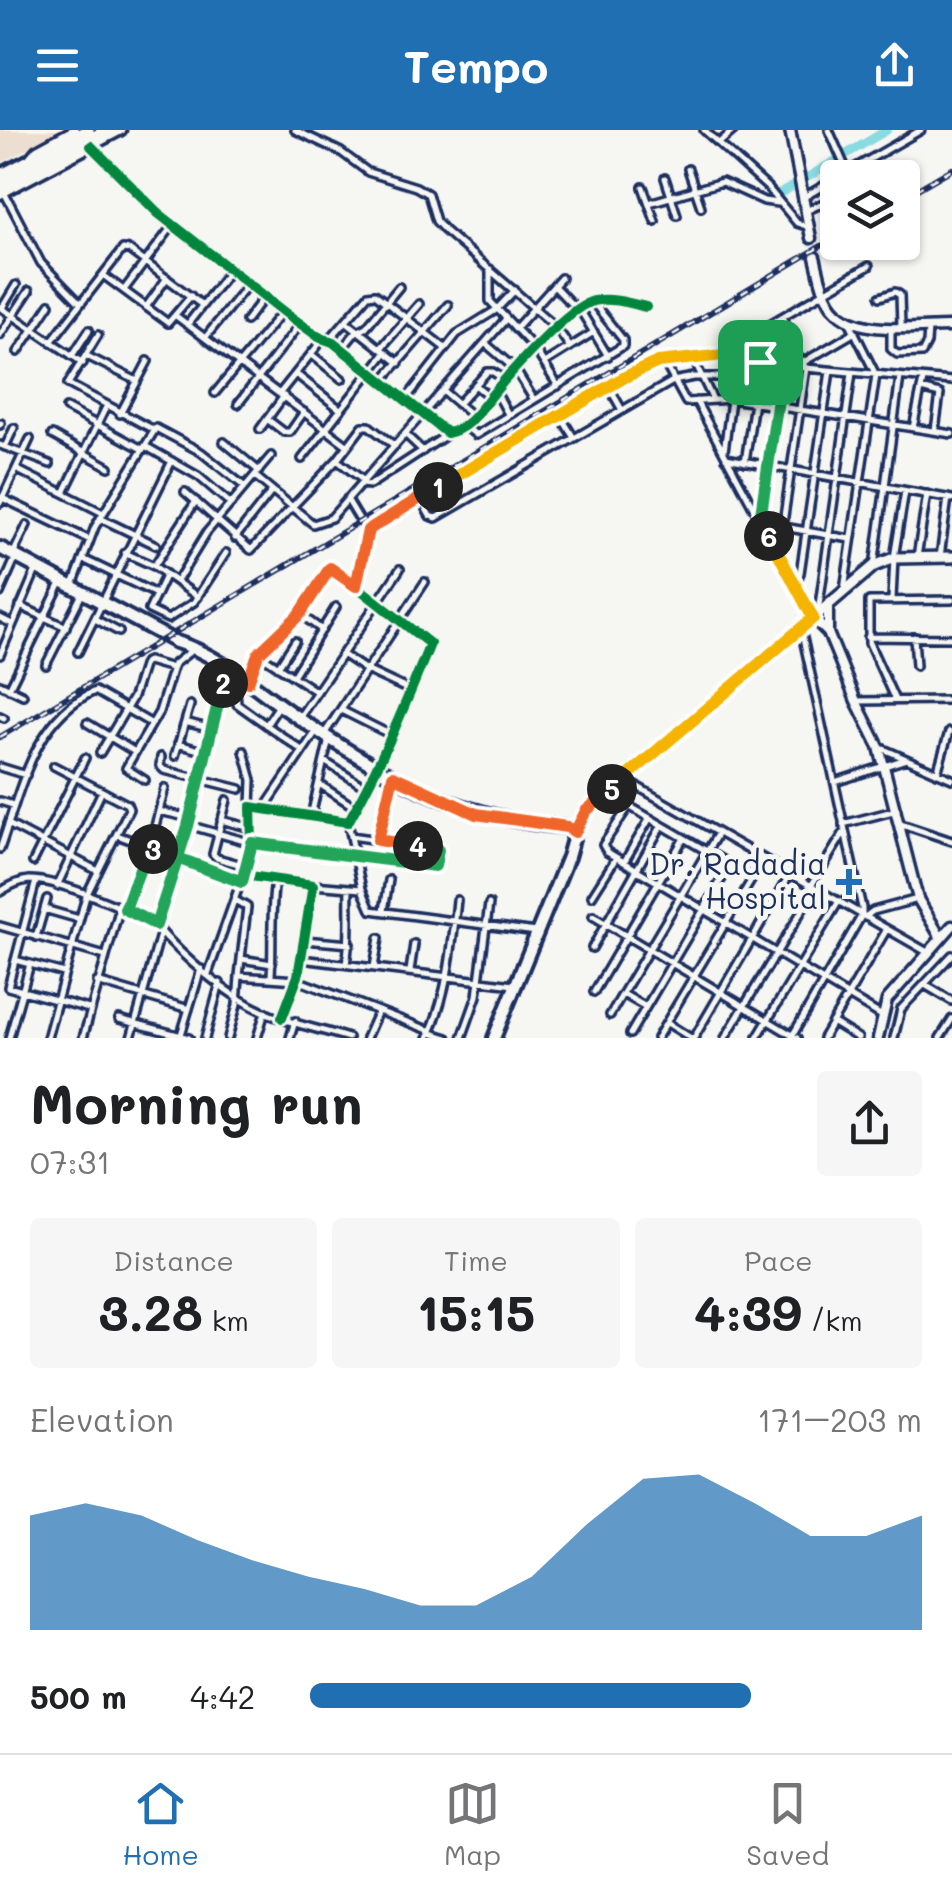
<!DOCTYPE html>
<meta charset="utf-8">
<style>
:root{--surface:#fff;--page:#f6f6f6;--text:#202124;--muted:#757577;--line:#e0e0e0;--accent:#1f6fb2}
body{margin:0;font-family:Mali,sans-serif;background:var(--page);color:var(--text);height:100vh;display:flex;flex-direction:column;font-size:38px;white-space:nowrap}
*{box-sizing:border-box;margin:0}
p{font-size:32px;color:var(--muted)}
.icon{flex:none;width:55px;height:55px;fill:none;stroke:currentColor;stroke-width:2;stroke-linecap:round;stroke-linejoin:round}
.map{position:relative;height:908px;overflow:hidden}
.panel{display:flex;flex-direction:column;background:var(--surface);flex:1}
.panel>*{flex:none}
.controls{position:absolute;left:820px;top:30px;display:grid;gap:20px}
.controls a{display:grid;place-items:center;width:100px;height:100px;border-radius:10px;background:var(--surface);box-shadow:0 2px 8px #0004;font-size:50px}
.pin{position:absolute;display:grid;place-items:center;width:85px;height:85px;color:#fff;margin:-42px;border-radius:20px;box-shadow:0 5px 15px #0006}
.km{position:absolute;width:50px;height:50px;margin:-25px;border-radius:50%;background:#222;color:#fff;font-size:28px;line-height:50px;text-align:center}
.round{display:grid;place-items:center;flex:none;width:105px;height:105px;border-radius:10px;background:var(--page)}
.summary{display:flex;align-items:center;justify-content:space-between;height:170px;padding:0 30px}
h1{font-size:55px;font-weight:700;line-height:75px}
.metrics{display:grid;grid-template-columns:repeat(3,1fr);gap:15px;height:170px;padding:10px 30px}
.metrics div{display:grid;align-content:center;border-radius:10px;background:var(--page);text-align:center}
.metrics b{font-size:50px;font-weight:700}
.metrics small{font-size:28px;font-weight:400}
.metrics p{font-size:28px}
.chart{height:280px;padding:20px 30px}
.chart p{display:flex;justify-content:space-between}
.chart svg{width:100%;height:180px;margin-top:10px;fill:var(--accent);opacity:.7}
ul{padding:0 30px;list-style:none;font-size:32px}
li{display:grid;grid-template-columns:160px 120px 1fr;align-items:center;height:75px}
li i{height:25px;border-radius:12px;background:var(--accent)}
header{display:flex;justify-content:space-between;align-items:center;height:130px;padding:0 30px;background:var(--accent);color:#fff;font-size:45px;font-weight:700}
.tab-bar{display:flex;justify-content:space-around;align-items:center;height:140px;border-top:2px solid var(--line);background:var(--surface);font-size:28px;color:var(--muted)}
.tab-bar a{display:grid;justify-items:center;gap:5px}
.tab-bar .on{color:var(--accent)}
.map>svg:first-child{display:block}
</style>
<header><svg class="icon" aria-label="menu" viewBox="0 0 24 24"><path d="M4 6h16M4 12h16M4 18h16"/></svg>Tempo<svg class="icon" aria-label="share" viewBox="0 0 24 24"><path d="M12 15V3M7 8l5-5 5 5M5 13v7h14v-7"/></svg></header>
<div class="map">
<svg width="952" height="908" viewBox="0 0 952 908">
<rect width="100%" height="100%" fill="#f6f6f2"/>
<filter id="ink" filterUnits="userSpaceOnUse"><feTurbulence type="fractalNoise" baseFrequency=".01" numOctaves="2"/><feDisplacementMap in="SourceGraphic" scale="20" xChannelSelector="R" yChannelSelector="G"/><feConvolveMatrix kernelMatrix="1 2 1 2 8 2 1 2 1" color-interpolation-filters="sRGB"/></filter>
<g filter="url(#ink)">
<path fill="#ecdfd2" d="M0,0H57L59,1L0,34Z"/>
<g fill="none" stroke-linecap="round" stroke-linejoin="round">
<path stroke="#89dbe0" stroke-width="9" d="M781,63L887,0"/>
<path stroke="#caced4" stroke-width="8" stroke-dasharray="8 4" stroke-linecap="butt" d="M811,108L815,127"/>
<g stroke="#1b2f5e" stroke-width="12">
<path id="minor" d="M295,0L341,22L368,42L416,57L428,64L436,91L445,101L556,197L570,217
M704,0L768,58L797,93L809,97
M829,0L850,48
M719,13L734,0
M91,16L158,83L291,187L319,207L333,212L447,303C468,299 479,281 492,265C509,244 569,176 593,171C610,167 630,173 646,177
M688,39L701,77
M665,48L677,85
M643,57L655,91
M4,62L41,133L80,173
M804,67L921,0
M649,73L722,52L764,71L778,73
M806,81L838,66
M490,139V171L535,219L558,256
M103,145L168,193L191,166
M554,156L576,179
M124,160L173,95
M880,167L895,162L900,165L901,196
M0,177L83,233
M146,177L167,148
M2,178L16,155
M579,178L608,226
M176,186L347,315
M246,191L265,166
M347,192L399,233
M187,195L230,140
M515,199L561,148
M891,199V219L897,224L922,223L927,213L928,199
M0,205L29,161
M98,205L68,254L154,300
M205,208L248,154
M329,210L368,165L375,164L445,218
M51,212L123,119L129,120L202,175
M485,213L515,239L534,270
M381,218L419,174
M342,219L356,202L366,197L399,157
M18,222L50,174
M311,224L342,249
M724,225L732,216L869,136
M72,226L89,200
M87,226L137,251
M693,228L713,270
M663,230L686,272L731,269L952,304
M544,233L594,202
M802,233L855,202
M296,244L340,279
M382,251L448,175
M475,255L490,267
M609,257L622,280
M921,259L940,264L935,300
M495,260L508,284
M444,262L474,287
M215,263L283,181
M280,263L323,209
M406,269L457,204L496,180L515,160
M696,271L813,488
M238,274L300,194
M458,274L487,242H493L505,250
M66,278L142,319
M120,284L148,231
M560,285L574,308
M267,289L284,302H290L304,282
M0,295L1,293
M465,296L476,305L623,216V210L592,171
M913,298L923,250
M260,299L284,266
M405,304L423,321
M52,305L109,337
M224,312L259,341
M0,315L50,334
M145,316L198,346L231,374
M5,317L14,298
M724,321L737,227
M726,328L952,369
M302,329L386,222
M337,330L364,351
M745,332L760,232
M16,339L103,383
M255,346L313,394L331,388L505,190
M361,354L370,355L448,304
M185,362L251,420L337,330L363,296H369L395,316
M64,363L106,277
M0,367L90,410
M420,368L430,386L436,388L673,251L694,247H734
M347,369L359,389
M0,373L30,309
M100,388L156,415
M761,388L783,236L762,201
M361,392L370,399L382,389L625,247L658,231L724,225L783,236L952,251
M784,397L850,409
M235,408L272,361
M779,420L806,238L790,215L784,188
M125,423L154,436L198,467
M13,424L27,395
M917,427L927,364
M940,427L948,368
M83,429L156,464
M154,436L196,371
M874,436L900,247
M166,444L149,480L168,489L194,472L226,423
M177,451L207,402L271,326
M795,454L800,443L830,241
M73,455L95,397L156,298L201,322L245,357
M356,455L368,400
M844,460L876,245L849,191
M0,463L15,429
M892,469L894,428L905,361
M20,476L66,497
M818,482L852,243
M300,484L322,500
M0,488L12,494
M95,489L119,502
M868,507L952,508
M914,507L916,536
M78,522L172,331
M259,524L317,562
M342,524L366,540L409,560
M0,525L36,440
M46,535L83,462
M227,537L188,695L155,795C184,828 225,865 266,883C291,894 321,899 348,908
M278,537L295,511
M235,546L237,574L303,621
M293,546L336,477
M248,552L260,522L300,484L332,437L430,514C405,575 381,635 348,692L251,677L252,713L243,745L313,755L298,846L282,888
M0,554L23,565
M9,559L61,453
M895,570L869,513V471L952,470
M856,571L952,570
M341,580L391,605
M0,586L4,588
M299,588L400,439
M185,592L211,599
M87,593L135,622
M266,595L278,577
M325,603L425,452
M178,614L206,622
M879,617L952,649
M244,621L252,650L251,677
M100,623L133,567L144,533L148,531L172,538
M175,626L190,575
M161,627L160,636L164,640L240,659
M324,631L368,659
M0,637L26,645
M937,643L949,602
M624,649L929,823
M145,650L126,638L159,582L174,534L192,520
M835,652L906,629
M319,654L356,678
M634,655L629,676L603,715L607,722L882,886
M227,670L213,724L217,728L246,736
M0,671L13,675
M629,676L753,748
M264,679L317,600
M159,681L190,688
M311,686L329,609
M221,690L251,698
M8,694L98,741
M843,694L897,680
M901,694L952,711
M188,695L252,713L431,737L437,734L439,725L435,718L351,706
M117,705L241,751
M378,710L392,649
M0,719C20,662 34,587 95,561L152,594
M33,732L85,628
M624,732L650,688
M36,751L8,857L89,879
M313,755L362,759L348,692
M57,756L102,661
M811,756L843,704
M362,759L371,780L536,802
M0,762C9,756 18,751 29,750C61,750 127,779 155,795
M592,766L616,728
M235,770L247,777L239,846
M125,778L153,704L165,658
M44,779L79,789
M384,781L389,750
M593,786L797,908
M865,787L873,781L918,769
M0,796L105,826
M36,807L47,769
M304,810L350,814
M592,818L662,695
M241,829L272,834
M301,829L514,855
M15,830L64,843
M346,834C351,808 348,784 349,758
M374,837L379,808
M410,841L414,814
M208,844L242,748
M271,846C273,813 270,783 275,750
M97,852L189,879
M925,855L952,871
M594,862L684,708
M623,864L646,877
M610,885L718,703
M119,889L189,908
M832,892L858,908
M667,893L691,908
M431,903L447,908
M630,904L730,735
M9,908L30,834
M47,908L86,766L129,679L127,674L54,636
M83,908L120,777
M131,908L161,801
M180,908L201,839
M205,908L220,853
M228,908L237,875L239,846L297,850L431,901
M257,908L265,882
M290,908L295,891
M366,908L378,881
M428,908C448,863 452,818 457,770
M462,908L477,866L489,774
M657,908L764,729
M694,908L790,744
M725,908L815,759
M757,908L839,771
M791,908L862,785V778L801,499
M823,908L887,799
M894,908L901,879L952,825
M940,908L952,889"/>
</g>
<g stroke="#1b2f5e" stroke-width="15">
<path id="tertiary" d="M790,0L811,108
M31,27L37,20L74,0
M0,64L121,0
M815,127C819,142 821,159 830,173C852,209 917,196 952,197
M813,488L828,503L856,571L879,617L918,769L941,808
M828,503V475
M878,908L887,870L952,796"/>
</g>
<g stroke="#1b2f5e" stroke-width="16">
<path id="secondary" d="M575,702L586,681L874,436L894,428L952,427"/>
</g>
<g stroke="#1b2f5e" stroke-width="18">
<path id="primary" d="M0,418L176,512C217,524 253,556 287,580C377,643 455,689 567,697L575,702L568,727L494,908"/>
</g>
<g stroke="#1b2f5e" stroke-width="19">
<path id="trunk" d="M0,46L88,0
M0,57L107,0"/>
</g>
<use href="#minor" stroke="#f6f6f2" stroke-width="5"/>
<use href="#tertiary" stroke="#f6f6f2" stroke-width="8"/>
<use href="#secondary" stroke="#f6f6f2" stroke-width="9"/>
<use href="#primary" stroke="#f6f6f2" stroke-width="10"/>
<use href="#trunk" stroke="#f6f6f2" stroke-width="11"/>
<g stroke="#1b2f5e" stroke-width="6">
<path id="rail" d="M902,68L952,39
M0,607L838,106"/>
</g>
<use href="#rail" stroke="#f6f6f2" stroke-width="2.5" stroke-dasharray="8" stroke-linecap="butt"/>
<g stroke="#f6f6f2" stroke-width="16">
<path id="cycleway" d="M91,16L158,83L291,187L319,207L333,212L447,303C468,299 479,281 492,265C509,244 569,176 593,171C610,167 630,173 646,177
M248,552L260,522L300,484L332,437L430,514C405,575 381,635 348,692L251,677L252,713L243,745L313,755L298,846L282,888"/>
</g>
<use href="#cycleway" stroke="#00873e" stroke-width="10"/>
</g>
</g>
<g fill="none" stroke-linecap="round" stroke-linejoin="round" filter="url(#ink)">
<g stroke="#fff" stroke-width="20">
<path id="split-1" d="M438,357L625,247L658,232L724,225L760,232"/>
</g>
<g stroke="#fff" stroke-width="20">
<path id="split-2" d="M223,553L227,537L248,552L258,524L300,484L330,438L356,456L368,400L438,357"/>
</g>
<g stroke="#fff" stroke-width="20">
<path id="split-3" d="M153,719L148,717L125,779L156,795L188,696L223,553"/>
</g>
<g stroke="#fff" stroke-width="20">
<path id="split-4" d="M153,719L242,752L252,713L435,736L438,720L418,716"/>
</g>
<g stroke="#fff" stroke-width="20">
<path id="split-5" d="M418,716L378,710L393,646L476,684L567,697L575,702L586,681L612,659"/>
</g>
<g stroke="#fff" stroke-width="20">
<path id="split-6" d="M612,659L813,488L769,406"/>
</g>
<g stroke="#fff" stroke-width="20">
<path id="split-7" d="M760,232L783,236L760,390L769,406"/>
</g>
<use href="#split-1" stroke="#f5b400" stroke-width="12"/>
<use href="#split-2" stroke="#f0652b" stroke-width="12"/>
<use href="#split-3" stroke="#22a559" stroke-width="12"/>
<use href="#split-4" stroke="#22a559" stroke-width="12"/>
<use href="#split-5" stroke="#f0652b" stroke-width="12"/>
<use href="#split-6" stroke="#f5b400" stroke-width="12"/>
<use href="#split-7" stroke="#22a559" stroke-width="12"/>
</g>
<path fill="#1f6fb2" stroke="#f6f6f2" stroke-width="4" d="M844 737h10v10h10v10h-10v10h-10v-10h-10v-10h10z"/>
<g text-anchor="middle" stroke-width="10" stroke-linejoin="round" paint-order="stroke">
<g font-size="30" fill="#1b2f5e" stroke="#f6f6f2" text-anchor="end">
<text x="826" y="745">Dr. Radadia<tspan x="826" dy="34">Hospital</tspan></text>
</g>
</g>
</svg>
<div class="controls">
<a><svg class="icon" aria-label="layers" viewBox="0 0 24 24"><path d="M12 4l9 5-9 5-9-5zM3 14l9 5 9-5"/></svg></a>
</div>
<div class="pin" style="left:760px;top:232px;background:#1e9e55"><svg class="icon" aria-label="arrive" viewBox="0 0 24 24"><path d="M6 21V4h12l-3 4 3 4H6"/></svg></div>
<b class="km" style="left:438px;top:357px">1</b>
<b class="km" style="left:223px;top:553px">2</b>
<b class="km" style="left:153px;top:719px">3</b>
<b class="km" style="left:418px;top:716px">4</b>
<b class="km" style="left:612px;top:659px">5</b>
<b class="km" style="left:769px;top:406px">6</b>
</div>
<section class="panel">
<div class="summary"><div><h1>Morning run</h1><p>07:31</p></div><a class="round"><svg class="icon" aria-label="share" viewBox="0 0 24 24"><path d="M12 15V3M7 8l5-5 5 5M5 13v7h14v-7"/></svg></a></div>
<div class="metrics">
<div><p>Distance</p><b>3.28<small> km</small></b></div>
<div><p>Time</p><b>15:15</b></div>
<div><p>Pace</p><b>4:39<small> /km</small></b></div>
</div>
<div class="chart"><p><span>Elevation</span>171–203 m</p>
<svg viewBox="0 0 160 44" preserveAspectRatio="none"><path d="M0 44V16L10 13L20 16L30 22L40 27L50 31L60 34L70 38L80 38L90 31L100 18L110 7L120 6L130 13L140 21L150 21L160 16V44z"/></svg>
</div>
<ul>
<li><b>500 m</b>4:42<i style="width:72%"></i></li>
</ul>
</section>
<nav class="tab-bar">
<a class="on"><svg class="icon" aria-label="home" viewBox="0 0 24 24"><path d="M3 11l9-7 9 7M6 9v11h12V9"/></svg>Home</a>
<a><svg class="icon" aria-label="map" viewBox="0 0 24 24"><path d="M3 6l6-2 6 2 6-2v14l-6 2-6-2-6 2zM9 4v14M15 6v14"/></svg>Map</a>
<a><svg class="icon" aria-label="saved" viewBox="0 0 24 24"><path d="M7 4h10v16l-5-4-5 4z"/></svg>Saved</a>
</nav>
